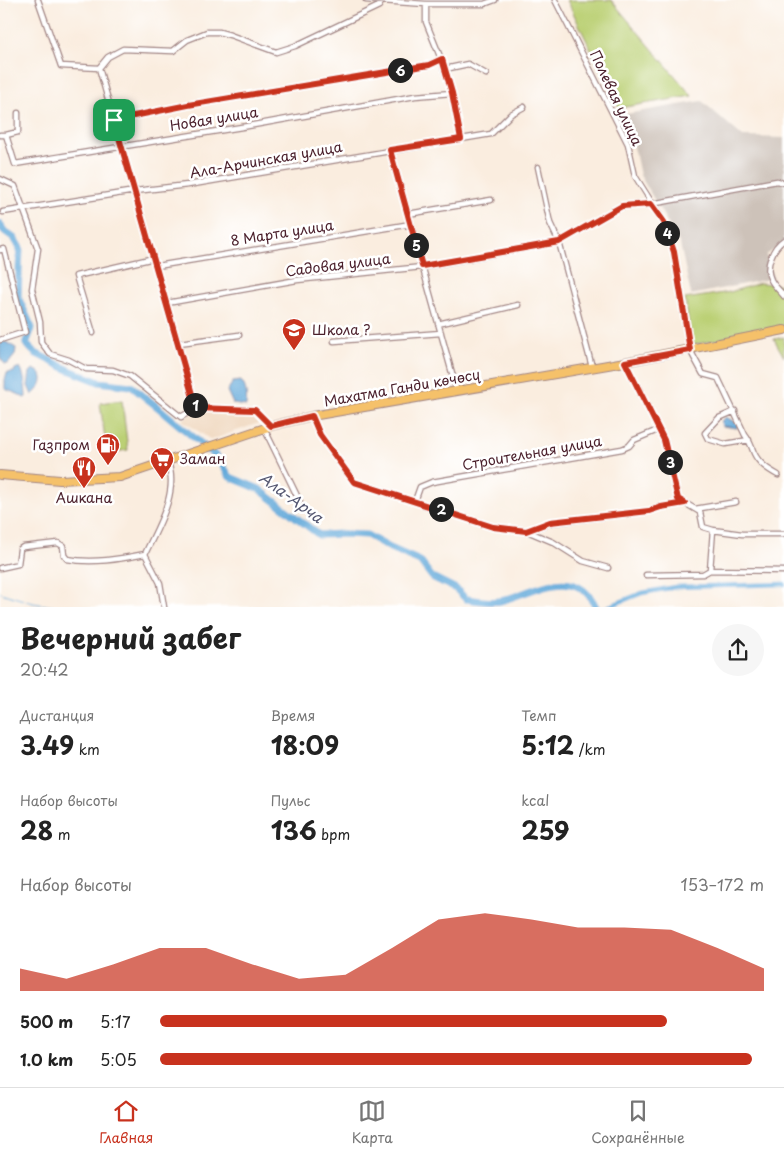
<!DOCTYPE html>
<html lang="ru">
<meta charset="utf-8">
<style>
:root{--surface:#fff;--page:#f6f6f6;--text:#222;--muted:#767676;--line:#e0e0e0;--accent:#c8321e}
body{margin:0;font-family:"Playpen Sans",sans-serif;background:var(--page);color:var(--text);height:100vh;display:flex;flex-direction:column;font-size:19px;white-space:nowrap}
*{box-sizing:border-box;margin:0}
p{font-size:16px;color:var(--muted)}
.icon{flex:none;width:28px;height:28px;fill:none;stroke:currentColor;stroke-width:2;stroke-linecap:round;stroke-linejoin:round}
.map{position:relative;height:607px;overflow:hidden}
.sheet{display:flex;flex-direction:column;background:var(--surface);flex:1}
.sheet>*{flex:none}
.pin{position:absolute;display:grid;place-items:center;width:42px;height:42px;color:#fff;margin:-21px;border-radius:10px;box-shadow:0 2px 8px #0006}
.km{position:absolute;width:25px;height:25px;margin:-12px;border-radius:50%;background:#222;color:#fff;font-size:14px;line-height:25px;text-align:center}
.round{display:grid;place-items:center;flex:none;width:52px;height:52px;border-radius:26px;background:var(--page)}
.summary{display:flex;align-items:center;justify-content:space-between;height:85px;padding:0 20px}
h1{font-size:28px;font-weight:700;line-height:38px}
.figures{display:grid;grid-template-columns:repeat(3,1fr);gap:8px;height:85px;padding:5px 20px}
.figures div{display:grid;align-content:center}
.figures b{font-size:25px;font-weight:700}
.figures small{font-size:14px;font-weight:400}
.figures p{font-size:14px}
.chart{height:140px;padding:10px 20px}
.chart p{display:flex;justify-content:space-between}
.chart svg{width:100%;height:90px;margin-top:5px;fill:var(--accent);opacity:.7}
ul{padding:0 20px;list-style:none;font-size:16px}
li{display:grid;grid-template-columns:80px 60px 1fr;align-items:center;height:38px}
li i{height:12px;border-radius:6px;background:var(--accent)}
.tabs{display:flex;justify-content:space-around;align-items:center;height:70px;border-top:1px solid var(--line);background:var(--surface);font-size:14px;color:var(--muted)}
.tabs a{display:grid;justify-items:center;gap:2px}
.tabs .active{color:var(--accent)}
.map>svg:first-child{display:block}
</style>
<div class="map">
<svg width="784" height="607" viewBox="0 0 784 607">
<rect width="100%" height="100%" fill="#fff"/>
<filter id="ink" filterUnits="userSpaceOnUse"><feTurbulence type="fractalNoise" baseFrequency=".02" numOctaves="2"/><feDisplacementMap in="SourceGraphic" scale="10" xChannelSelector="R" yChannelSelector="G"/><feConvolveMatrix kernelMatrix="1 2 1 2 8 2 1 2 1" color-interpolation-filters="sRGB"/></filter>
<filter id="wash" filterUnits="userSpaceOnUse"><feTurbulence type="fractalNoise" baseFrequency=".0096" numOctaves="4" result="noise"/><feDisplacementMap in="SourceGraphic" scale="20" xChannelSelector="R" yChannelSelector="G"/><feGaussianBlur stdDeviation="1.12" result="paint"/><feColorMatrix in="noise" values="0 0 0 0 0 0 0 0 0 0 0 0 0 0 0 0 0 1.4 0 .05"/><feComposite in="paint" operator="in"/></filter>
<g filter="url(#wash)">
<rect width="100%" height="100%" fill="#faeddf"/>
<path fill="#efd6bc" d="M196,410L255,412L259,423L211,440L182,420Z"/>
<path fill="#cdc2b9" d="M702,101L743,137L784,138V243L766,255L773,278L691,295L680,244L640,175L633,142L620,115Z"/>
<path fill="#bbd074" stroke="#827850" d="M567,0H611L692,96L619,108Z
M760,283L784,285V326L692,345L685,299L730,292Z
M784,337V357L774,339Z
M122,400L128,450L107,453L100,403Z"/>
<path fill="#65aada" stroke="#586482" d="M2,342H6L16,348L15,355L8,364H5L0,358V345Z
M20,367C24,372 26,390 26,397L24,398L20,395L5,389V380L7,373L14,372L15,369Z
M33,369C48,374 42,387 32,395L28,386L30,372Z
M241,381C247,387 247,398 246,406L233,404L227,391L233,382Z
M726,417L738,424L737,428L722,426L721,421Z"/>
<g fill="none" stroke-linecap="round" stroke-linejoin="round">
<path stroke="#65aada" stroke-width="1" d="M1,593L33,603L56,607"/>
<path stroke="#65aada" stroke-width="4.5" d="M607,607L642,593L675,587L784,584"/>
<path stroke="#65aada" stroke-width="7" d="M0,224L4,231L14,238L20,248L18,297L32,328L26,344L35,353L69,370L99,382L131,386L160,409L217,457L230,477L259,489L319,535L343,534L367,535L390,548L420,561L432,577L456,589L466,599C476,600 491,603 500,601C533,593 575,562 596,607"/>
</g>
</g>
<g filter="url(#ink)">
<g fill="none" stroke-linecap="round" stroke-linejoin="round">
<g stroke="#a28685" stroke-width="7">
<path id="street" d="M38,0L61,66L99,68L108,57L123,49L173,51L187,40L207,32H219L230,35L276,52L295,46L379,6L382,1
M366,0L426,4H484L495,0
M555,0L628,144L635,176L664,222L674,252L690,350L703,374L718,378L745,435C750,441 751,446 754,453C759,464 769,470 778,475
M426,4V22L441,59L452,93L461,139
M99,68L196,408L255,410L271,426
M445,69L468,64L486,74
M114,120L188,105L429,65L441,59
M0,135H6L15,164L248,126L415,96L452,93
M6,135L18,132V113
M390,150L457,391
M538,167L550,223L559,242L592,367
M0,179L15,186L38,249L32,289L40,322L41,342L50,354L69,360L86,369L113,370L130,376L181,417L196,408
M3,212L135,191L188,185L491,134L511,114L524,107
M408,214L491,200
M784,240C773,247 764,267 771,280C774,286 780,291 784,296
M0,250L4,249L25,332L0,340
M157,266L411,224
M167,303L297,280L422,267L559,242L622,206L651,204L777,181L784,183
M438,324L518,305
M93,333L76,276L154,258
M334,341L441,333
M179,343L239,335
M625,362L664,440L678,499L700,512L703,527L713,530L710,570
M735,411L719,418L705,433L708,439L725,444L749,440
M312,416L320,435L354,482L493,527L527,531L550,523L649,511L661,507L685,503
M264,428L300,502
M415,501L420,487L432,482L622,449L629,446L634,440L658,430
M695,509L736,502
M713,530L742,534H784
M527,531L553,542L583,561L608,568
M0,568L18,564L20,549L23,547L58,543L63,546L64,555L67,559C92,564 120,559 145,554
M646,575L703,574L710,570L784,571
M164,607L160,583L145,554C158,526 179,493 168,462"/>
</g>
<g stroke="#a28685" stroke-width="10">
<path id="primary" d="M0,475L60,480L120,477L271,426L312,416L625,362L784,330"/>
</g>
<use href="#street" stroke="#fff" stroke-width="4.5"/>
<use href="#primary" stroke="#f5c16b" stroke-width="8"/>
</g>
</g>
<g fill="none" stroke-linecap="round" stroke-linejoin="round" filter="url(#ink)">
<g stroke="#fff" stroke-width="10">
<path id="route" d="M442,59L452,93L461,139L390,150L422,266L559,242L622,206L651,204L664,222L674,252L690,350L625,362L664,440L678,499L685,503L661,507L649,511L550,522L526,531L493,527L354,482L320,435L312,416L271,426L255,410L196,408L114,120L188,105L429,65Z"/>
</g>
<use href="#route" stroke="#c8321e" stroke-width="6"/>
</g>
<defs>
<g id="school-pin" transform="scale(1.25)"><path d="M0 17L-7.5 6A9.5 9.5 0 1 1 7.5 6Z" fill="#c8321e" stroke="#fff"/><path d="M0-5L7-2L0 1L-7-2ZM-4 1L0 2.5L4 1V4Q0 6-4 4Z" fill="#fff"/></g>
<g id="fuel-pin" transform="scale(1.25)"><path d="M0 17L-7.5 6A9.5 9.5 0 1 1 7.5 6Z" fill="#c8321e" stroke="#fff"/><path d="M-5.5-6h7V0h2V4h1.3V-2.5L3-4.5l.8-.8L6-3V5H2.5V1h-1V6h-7ZM-4.2-4.7v3.2H.2V-4.7Z" fill="#fff"/></g>
<g id="supermarket-pin" transform="scale(1.25)"><path d="M0 17L-7.5 6A9.5 9.5 0 1 1 7.5 6Z" fill="#c8321e" stroke="#fff"/><path d="M-6-5.5h2.5l.6 2H6L4.5 2H-2.5L-4.4-4H-6ZM-1.5 3.2a1.3 1.3 0 1 0 .1 0ZM3 3.2a1.3 1.3 0 1 0 .1 0Z" fill="#fff"/></g>
<g id="restaurant-pin" transform="scale(1.25)"><path d="M0 17L-7.5 6A9.5 9.5 0 1 1 7.5 6Z" fill="#c8321e" stroke="#fff"/><path d="M-5-6h1v4h1v-4h1v4h1v-4h1v5L-1.5 .5V6h-2V.5L-5-1ZM5-6V6H3V1.5H1.5Q1.5-4 5-6Z" fill="#fff"/></g>
</defs>
<g fill-rule="evenodd">
<use href="#school-pin" x="294" y="330"/>
<use href="#fuel-pin" x="108" y="445"/>
<use href="#supermarket-pin" x="162" y="459"/>
<use href="#restaurant-pin" x="84" y="468"/>
</g>
<g text-anchor="middle" stroke-width="5" stroke-linejoin="round" paint-order="stroke">
<g font-size="14" fill="#4a1f2b" stroke="#fff">
<text transform="translate(616 98) rotate(65)" y="5">Полевая улица</text>
<text transform="translate(214 119) rotate(-9)" y="5">Новая улица</text>
<text transform="translate(266 160) rotate(-10)" y="5">Ала-Арчинская улица</text>
<text transform="translate(282 233) rotate(-9)" y="5">8 Марта улица</text>
<text transform="translate(338 265) rotate(-7)" y="5">Садовая улица</text>
<text transform="translate(402 388) rotate(-10)" y="5">Махатма Ганди көчөсү</text>
<text transform="translate(532 453) rotate(-10)" y="5">Строительная улица</text>
</g>
<g font-size="14" fill="#4a1f2b" stroke="#fff" text-anchor="start">
<text x="312" y="335">Школа ?</text>
<text x="90" y="450" text-anchor="end">Газпром</text>
<text x="180" y="464">Заман</text>
<text x="84" y="503" text-anchor="middle">Ашкана</text>
</g>
<g font-size="15" font-style="italic" fill="#555771" stroke="#fff">
<text transform="translate(291 498) rotate(36)" y="5">Ала-Арча</text>
</g>
</g>
</svg>
<div class="pin" style="left:114px;top:120px;background:#1e9e55"><svg class="icon" aria-label="arrive" viewBox="0 0 24 24"><path d="M6 21V4h12l-3 4 3 4H6"/></svg></div>
<b class="km" style="left:195px;top:405px">1</b>
<b class="km" style="left:441px;top:509px">2</b>
<b class="km" style="left:670px;top:462px">3</b>
<b class="km" style="left:667px;top:233px">4</b>
<b class="km" style="left:416px;top:245px">5</b>
<b class="km" style="left:400px;top:70px">6</b>
</div>
<section class="sheet">
<div class="summary"><div><h1>Вечерний забег</h1><p>20:42</p></div><a class="round"><svg class="icon" aria-label="share" viewBox="0 0 24 24"><path d="M12 15V3M7 8l5-5 5 5M5 13v7h14v-7"/></svg></a></div>
<div class="figures">
<div><p>Дистанция</p><b>3.49<small> km</small></b></div>
<div><p>Время</p><b>18:09</b></div>
<div><p>Темп</p><b>5:12<small> /km</small></b></div>
</div>
<div class="figures">
<div><p>Набор высоты</p><b>28<small> m</small></b></div>
<div><p>Пульс</p><b>136<small> bpm</small></b></div>
<div><p>kcal</p><b>259</b></div>
</div>
<div class="chart"><p><span>Набор высоты</span>153–172 m</p>
<svg viewBox="0 0 160 44" preserveAspectRatio="none"><path d="M0 44V33L10 38L20 31L30 23L40 23L50 31L60 38L70 36L80 23L90 9L100 6L110 9L120 13L130 13L140 14L150 23L160 33V44z"/></svg>
</div>
<ul>
<li><b>500 m</b>5:17<i style="width:84%"></i></li>
<li><b>1.0 km</b>5:05<i style="width:98%"></i></li>
</ul>
</section>
<nav class="tabs">
<a class="active"><svg class="icon" aria-label="home" viewBox="0 0 24 24"><path d="M3 11l9-7 9 7M6 9v11h12V9"/></svg>Главная</a>
<a><svg class="icon" aria-label="map" viewBox="0 0 24 24"><path d="M3 6l6-2 6 2 6-2v14l-6 2-6-2-6 2zM9 4v14M15 6v14"/></svg>Карта</a>
<a><svg class="icon" aria-label="saved" viewBox="0 0 24 24"><path d="M7 4h10v16l-5-4-5 4z"/></svg>Сохранённые</a>
</nav>
